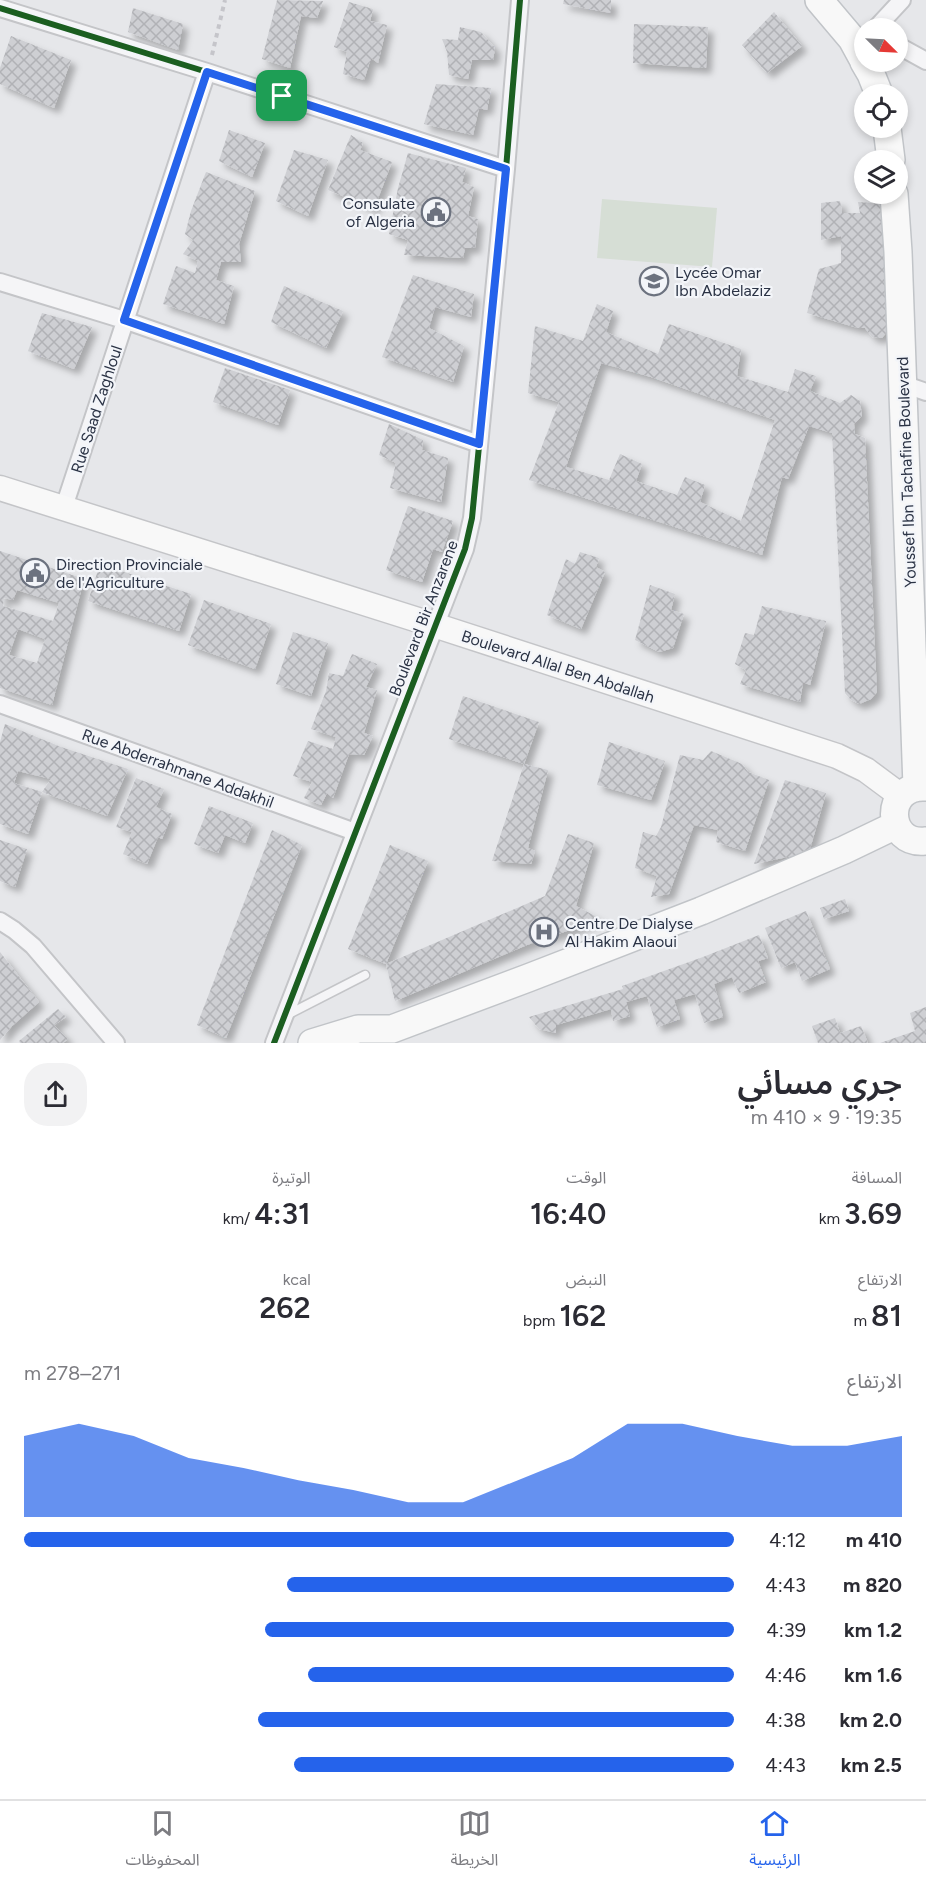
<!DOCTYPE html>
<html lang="ar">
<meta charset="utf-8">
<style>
:root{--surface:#fff;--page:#f2f2f3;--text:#2b2b33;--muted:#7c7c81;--line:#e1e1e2;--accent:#2563eb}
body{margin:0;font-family:Figtree,"Noto Sans Arabic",sans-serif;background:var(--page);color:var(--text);direction:rtl;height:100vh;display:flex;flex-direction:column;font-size:22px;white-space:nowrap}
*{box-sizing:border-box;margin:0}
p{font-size:20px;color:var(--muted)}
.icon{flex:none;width:33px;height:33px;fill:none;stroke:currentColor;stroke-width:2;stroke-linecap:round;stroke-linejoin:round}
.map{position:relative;height:1043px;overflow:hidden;direction:ltr}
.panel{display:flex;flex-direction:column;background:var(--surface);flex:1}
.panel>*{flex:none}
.needle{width:39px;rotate:114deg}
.buttons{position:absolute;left:854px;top:18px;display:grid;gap:12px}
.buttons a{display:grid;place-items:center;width:54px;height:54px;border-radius:50%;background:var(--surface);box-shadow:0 3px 9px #0003;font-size:30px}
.pin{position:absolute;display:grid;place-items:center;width:51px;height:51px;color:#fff;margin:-26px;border-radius:12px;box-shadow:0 3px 9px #0006}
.round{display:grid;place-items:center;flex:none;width:63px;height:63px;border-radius:24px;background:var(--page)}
.headline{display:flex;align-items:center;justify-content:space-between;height:102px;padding:0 24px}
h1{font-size:33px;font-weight:600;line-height:45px}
.stats{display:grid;grid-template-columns:repeat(3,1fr);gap:9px;height:102px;padding:6px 24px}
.stats div{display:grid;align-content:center}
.stats b{font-size:30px;font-weight:600}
.stats small{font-size:16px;font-weight:400}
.stats p{font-size:16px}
.chart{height:168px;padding:12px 24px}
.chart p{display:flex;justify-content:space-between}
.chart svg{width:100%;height:108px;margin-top:6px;fill:var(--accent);opacity:.7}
ul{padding:0 24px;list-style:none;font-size:20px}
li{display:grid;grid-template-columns:96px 72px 1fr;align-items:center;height:45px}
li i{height:15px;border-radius:8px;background:var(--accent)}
.tab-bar{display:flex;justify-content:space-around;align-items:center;height:84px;border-top:2px solid var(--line);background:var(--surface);font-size:16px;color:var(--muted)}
.tab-bar a{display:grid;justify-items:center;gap:3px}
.tab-bar .current{color:var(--accent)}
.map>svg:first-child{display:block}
</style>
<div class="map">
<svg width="926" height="1043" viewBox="0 0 926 1043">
<defs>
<pattern id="building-cross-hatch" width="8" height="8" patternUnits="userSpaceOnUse" patternTransform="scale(1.5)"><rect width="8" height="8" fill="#cecfd3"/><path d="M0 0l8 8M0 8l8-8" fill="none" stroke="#b1b2b6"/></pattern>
<filter id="shadow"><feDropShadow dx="5.5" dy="5.5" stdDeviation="3" flood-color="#0004"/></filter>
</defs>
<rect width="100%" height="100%" fill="#e6e7ea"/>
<path fill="#d6ded5" d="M602,199L717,208L712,267L597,258Z"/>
<path fill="url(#building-cross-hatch)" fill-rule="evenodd" filter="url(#shadow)" d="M277,0L323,1L317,18L301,16L290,68L262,59Z
M564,0H611V13L563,4Z
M349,2L373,9L370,21L387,25L378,63L371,58L364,80L343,74L347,52L334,47Z
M133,8L183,24L178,50L128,32Z
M774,12L802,46L767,73L742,45Z
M634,24L708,27L706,68L633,63Z
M460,27L481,32L495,48L493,60H472L468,79L449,75L447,52L442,39L458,40Z
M11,36L71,60L54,108L0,84V68Z
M436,84L491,88L487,110L479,108L473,135L424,124Z
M229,130L265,143L252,177L219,161Z
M351,135L363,143L360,150L392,162L374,209L328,190Z
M294,150L328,160L308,216L276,201Z
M408,153L466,168L462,182L474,187L468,216L478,219L475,248H465L463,258L404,255L408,240L389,234L398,188Z
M206,172L255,191L239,244L241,262H221L216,280L234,286L224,324L163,304L176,266L195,273L198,261L183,254L193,240L185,234L191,211Z
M840,201L842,213H860L858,202L885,204L890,328L882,338L872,337L865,328H858L807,313L819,269L841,263V236L821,240V203Z
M413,275L474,294L471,317L435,307L429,328L464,346L453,382L382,357Z
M284,286L343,311L326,348L271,322Z
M597,304L613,311L606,332L658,354L669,324L741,349L737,376L788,392L795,369L816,376L810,391L840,403L851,395L860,401L862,416L854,424L855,434L865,438L877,692L871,699L859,704L851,700L845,693L832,433L809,426L788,479L782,477L762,555L529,480L559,402L528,393L535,326L583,341ZM601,363L651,377L775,420L741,521L700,502L705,485L685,477L677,495L636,481L642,464L620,454L609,480L566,467Z
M42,313L92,327L74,369L28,351Z
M225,368L290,390L278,425L213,402Z
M389,424L423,440L422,450L448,458L441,502L390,488L396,463L379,455Z
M408,506L453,521L442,552L433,549L422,582L386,570Z
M0,551L84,579L52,705L0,688ZM17,590L59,603L53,621L3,606L4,598L13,600ZM18,629L45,639L37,663L9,655Z
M580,552L599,558L596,567L605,572L581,629L547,615L566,559L575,564Z
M100,564L191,594L179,631L88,601Z
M650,585L675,594L671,610L684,614L673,648L659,652L635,640Z
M204,600L271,624L255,669L188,645Z
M762,606L826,621L810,685L803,682L800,702L740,684L746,670L735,664L745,633L754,635Z
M293,632L328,643L311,696L276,684Z
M352,654L377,664L366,687L377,690L364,733L373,736L364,755L349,754L333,798L327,793L321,805L304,798L312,782L293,776L308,741L333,749L336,737L311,729L326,691L329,673L343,676Z
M463,696L539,722L524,764L449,739Z
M5,724L61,747L128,769L107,816L42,792L28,834L0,824V742ZM18,771L51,779L42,792L14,783Z
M609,742L665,761L651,800L597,785Z
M711,751L742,764L748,772L769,780L745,851L716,842L718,830L694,825L669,894L651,897L657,876L635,868L643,832L656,836L661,827L680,755L703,760Z
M524,764L548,770L528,848L535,851L531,864L492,861Z
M136,778L164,789L156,807L172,814L162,839L158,837L147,864L123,854L132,832L116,827Z
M785,780L826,793L808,856H792L754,864Z
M209,806L253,823L245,843L225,835L218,853L194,844Z
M272,830L302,845L226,1038L197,1025Z
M568,834L594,843L576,906L601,919L527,945L395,1001L386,964L545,896Z
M0,840L27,849L15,887L0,881Z
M390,845L428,861L386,964L348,949Z
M845,899L849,911L824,919L820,908Z
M806,911L830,969L802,981L795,962L781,968L765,928Z
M759,935L768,958L758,961L766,982L739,993L732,977L714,984L723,1017L704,1023L695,994L674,1000L680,1019L657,1027L647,996L626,1002L630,1016L613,1021L611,1009L556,1025V1033L539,1029L529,1017L623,989L622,986L703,957Z
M0,952L39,1002L12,1026L0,1040Z
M926,1007V1043H880L915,1031L910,1013Z
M58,1009L66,1017L54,1025L68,1039L63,1043H20L19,1041Z
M835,1018L840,1033L861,1026L868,1043H818L812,1026Z"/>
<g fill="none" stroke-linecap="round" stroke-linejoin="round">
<g stroke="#c4c5c8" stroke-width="11">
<path id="service" d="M285,1016L365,975"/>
</g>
<g stroke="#c4c5c8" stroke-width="20">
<path id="minor" d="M0,8L207,72L506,169
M876,28L902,0
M897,45L926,61
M0,282L124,320L479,444
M903,384L926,392
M64,507L207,72
M0,704L355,832
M0,921L14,930L33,946L116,1043
M274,1043L465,549L472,518L506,169L520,0"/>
</g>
<g stroke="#c4c5c8" stroke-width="27">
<path id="secondary" d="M0,488L437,626L837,756L866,770L901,796"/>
</g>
<g stroke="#c1c4c8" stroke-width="30">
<path id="primary" d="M819,0L852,39L864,61
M864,62L871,74L879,94
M887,128L891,160
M894,194L898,252L917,787
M926,787C883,784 885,846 926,841
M312,1043L358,1029H392L528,978L701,911L844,850L896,825"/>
</g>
<path stroke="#c5c5ca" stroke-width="4" stroke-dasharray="4.5 4.5" stroke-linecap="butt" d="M212,55L225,0"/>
<use href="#service" stroke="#f5f5f7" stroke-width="8"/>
<use href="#minor" stroke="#f5f5f7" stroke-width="16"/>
<use href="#secondary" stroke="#f8f8f8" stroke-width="24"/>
<use href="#primary" stroke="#f8f8f8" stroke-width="27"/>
<g stroke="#f3f5f9" stroke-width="10">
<path id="cycleway" d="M0,8L207,72L506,169
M274,1043L465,549L472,518L506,169L520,0"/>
</g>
<use href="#cycleway" stroke="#1b5e20" stroke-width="6"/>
</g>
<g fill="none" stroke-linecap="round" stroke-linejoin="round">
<g stroke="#fff" stroke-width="12">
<path id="route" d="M207,72L506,169L479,444L124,320Z"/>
</g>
<use href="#route" stroke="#2563eb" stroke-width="8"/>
</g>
<defs>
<g id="civic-ring" transform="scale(1.5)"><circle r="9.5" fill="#f3f5f9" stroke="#6c727f" stroke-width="1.5"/><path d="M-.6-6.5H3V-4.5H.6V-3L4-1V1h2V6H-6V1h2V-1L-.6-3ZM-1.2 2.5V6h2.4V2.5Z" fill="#6c727f"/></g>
<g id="school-ring" transform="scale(1.5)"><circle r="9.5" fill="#f3f5f9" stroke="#6c727f" stroke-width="1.5"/><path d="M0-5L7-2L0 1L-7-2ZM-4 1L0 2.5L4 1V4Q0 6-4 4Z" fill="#6c727f"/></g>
<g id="hospital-ring" transform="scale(1.5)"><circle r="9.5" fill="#f3f5f9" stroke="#6c727f" stroke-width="1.5"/><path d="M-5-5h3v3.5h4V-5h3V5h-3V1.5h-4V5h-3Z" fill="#6c727f"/></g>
</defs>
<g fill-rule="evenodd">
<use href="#civic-ring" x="436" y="212"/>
<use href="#school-ring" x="654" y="281"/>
<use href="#civic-ring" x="35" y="573"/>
<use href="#hospital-ring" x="544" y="932"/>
</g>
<g text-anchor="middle" stroke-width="4.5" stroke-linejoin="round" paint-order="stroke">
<g font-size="16" fill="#2b3345" stroke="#f3f5f9" text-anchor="start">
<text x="415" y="209" text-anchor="end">Consulate<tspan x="415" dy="18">of Algeria</tspan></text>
<text x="675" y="278">Lycée Omar<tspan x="675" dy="18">Ibn Abdelaziz</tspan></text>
<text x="56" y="570">Direction Provinciale<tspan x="56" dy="18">de l'Agriculture</tspan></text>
<text x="565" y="929">Centre De Dialyse<tspan x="565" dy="18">Al Hakim Alaoui</tspan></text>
</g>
<g font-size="16" fill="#2b3345" stroke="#f3f5f9">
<text transform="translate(96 409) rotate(-72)" y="6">Rue Saad Zaghloul</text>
<text transform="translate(906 472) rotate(-92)" y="6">Youssef Ibn Tachafine Boulevard</text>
<text transform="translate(423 618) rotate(-69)" y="6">Boulevard Bir Anzarene</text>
<text transform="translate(558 666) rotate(18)" y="6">Boulevard Allal Ben Abdallah</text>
<text transform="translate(178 768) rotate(20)" y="6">Rue Abderrahmane Addakhil</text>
</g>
</g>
</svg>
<div class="buttons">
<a><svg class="needle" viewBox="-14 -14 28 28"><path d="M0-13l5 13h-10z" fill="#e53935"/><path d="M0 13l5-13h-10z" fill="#7c7c81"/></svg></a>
<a><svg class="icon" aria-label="locate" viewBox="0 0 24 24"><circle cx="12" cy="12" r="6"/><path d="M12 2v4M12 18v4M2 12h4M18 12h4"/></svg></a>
<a><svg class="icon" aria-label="layers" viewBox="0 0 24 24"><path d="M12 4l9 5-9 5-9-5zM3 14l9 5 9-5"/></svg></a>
</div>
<div class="pin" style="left:282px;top:96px;background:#1e9e55"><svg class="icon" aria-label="arrive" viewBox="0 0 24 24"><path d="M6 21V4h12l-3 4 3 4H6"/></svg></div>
</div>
<section class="panel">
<div class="headline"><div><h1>جري مسائي</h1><p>19:35 · 9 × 410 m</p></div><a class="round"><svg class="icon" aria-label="share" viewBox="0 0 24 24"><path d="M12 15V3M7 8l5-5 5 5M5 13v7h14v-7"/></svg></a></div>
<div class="stats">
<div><p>المسافة</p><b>3.69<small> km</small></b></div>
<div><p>الوقت</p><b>16:40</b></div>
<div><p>الوتيرة</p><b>4:31<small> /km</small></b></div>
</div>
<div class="stats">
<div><p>الارتفاع</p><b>81<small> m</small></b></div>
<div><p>النبض</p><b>162<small> bpm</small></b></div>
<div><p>kcal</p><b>262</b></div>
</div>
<div class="chart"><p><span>الارتفاع</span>271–278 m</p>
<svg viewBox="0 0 160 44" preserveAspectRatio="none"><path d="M0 44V11L10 6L20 11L30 20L40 24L50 29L60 33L70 38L80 38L90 29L100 20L110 6L120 6L130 11L140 15L150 15L160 11V44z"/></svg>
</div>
<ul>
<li><b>410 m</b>4:12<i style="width:100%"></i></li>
<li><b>820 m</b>4:43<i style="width:63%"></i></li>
<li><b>1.2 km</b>4:39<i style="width:66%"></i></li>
<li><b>1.6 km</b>4:46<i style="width:60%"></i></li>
<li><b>2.0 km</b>4:38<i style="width:67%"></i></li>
<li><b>2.5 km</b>4:43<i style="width:62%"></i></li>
</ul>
</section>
<nav class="tab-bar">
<a class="current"><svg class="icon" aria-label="home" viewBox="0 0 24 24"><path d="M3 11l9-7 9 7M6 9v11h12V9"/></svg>الرئيسية</a>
<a><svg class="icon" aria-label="map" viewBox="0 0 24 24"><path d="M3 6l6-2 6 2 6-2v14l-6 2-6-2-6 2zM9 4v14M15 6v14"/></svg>الخريطة</a>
<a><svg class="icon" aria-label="saved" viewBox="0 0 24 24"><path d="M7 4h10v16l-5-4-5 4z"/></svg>المحفوظات</a>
</nav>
